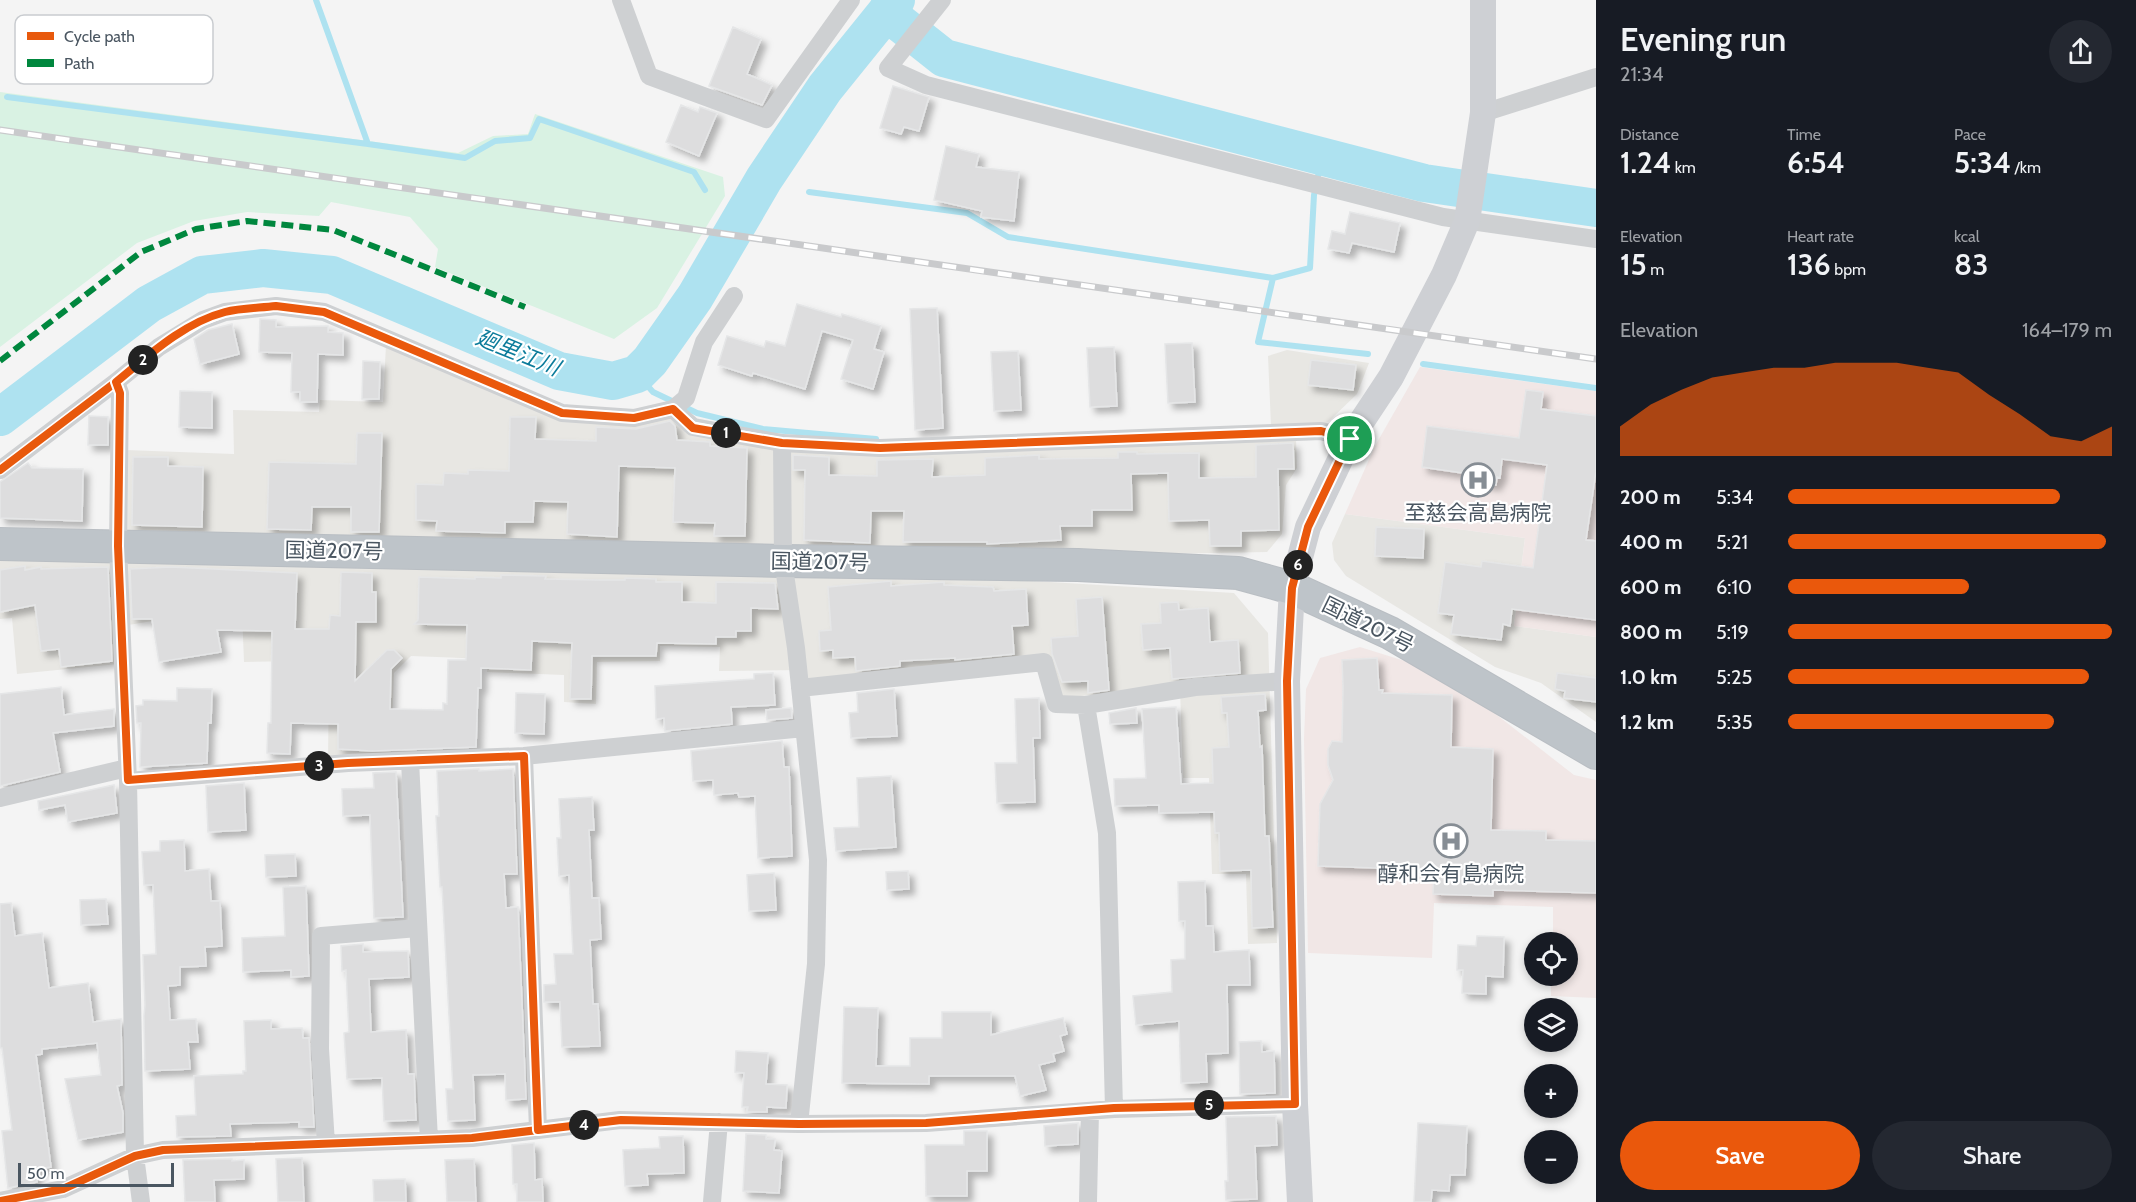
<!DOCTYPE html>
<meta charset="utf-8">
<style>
:root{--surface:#171b24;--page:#242831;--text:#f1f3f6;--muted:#9ea1a6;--accent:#ea580c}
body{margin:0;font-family:Cabin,"Noto Sans JP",sans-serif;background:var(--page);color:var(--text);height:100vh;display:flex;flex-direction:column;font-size:22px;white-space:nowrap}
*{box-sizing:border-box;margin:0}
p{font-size:20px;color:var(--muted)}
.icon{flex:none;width:33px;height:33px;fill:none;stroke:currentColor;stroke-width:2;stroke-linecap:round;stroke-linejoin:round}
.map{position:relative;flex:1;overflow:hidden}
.drawer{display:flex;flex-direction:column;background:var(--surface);width:540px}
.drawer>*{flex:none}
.buttons{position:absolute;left:1524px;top:932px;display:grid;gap:12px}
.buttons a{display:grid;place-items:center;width:54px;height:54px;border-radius:50%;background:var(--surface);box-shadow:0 3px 9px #0003;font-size:30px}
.scale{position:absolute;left:18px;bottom:15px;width:156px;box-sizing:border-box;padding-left:6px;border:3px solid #4a5661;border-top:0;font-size:16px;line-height:21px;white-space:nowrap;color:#4a5661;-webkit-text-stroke:4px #fff;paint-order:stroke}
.pin{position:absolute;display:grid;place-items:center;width:51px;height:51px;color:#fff;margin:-26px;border:3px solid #fff;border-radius:50%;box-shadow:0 2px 6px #0007}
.km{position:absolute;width:30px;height:30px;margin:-15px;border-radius:50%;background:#222;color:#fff;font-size:16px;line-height:30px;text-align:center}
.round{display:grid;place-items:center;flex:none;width:63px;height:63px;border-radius:32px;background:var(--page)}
.head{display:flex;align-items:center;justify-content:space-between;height:102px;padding:0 24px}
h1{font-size:33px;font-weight:600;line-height:45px}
.metrics{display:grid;grid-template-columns:repeat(3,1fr);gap:9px;height:102px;padding:6px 24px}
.metrics div{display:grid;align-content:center}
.metrics b{font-size:30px;font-weight:600}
.metrics small{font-size:16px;font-weight:400}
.metrics p{font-size:16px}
.chart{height:168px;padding:12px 24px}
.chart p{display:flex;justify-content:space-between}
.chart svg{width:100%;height:108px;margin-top:6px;fill:var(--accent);opacity:.7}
.action{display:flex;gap:12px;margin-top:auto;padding:12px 24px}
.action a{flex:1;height:69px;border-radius:36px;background:var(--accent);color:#fff;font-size:24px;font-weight:600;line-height:69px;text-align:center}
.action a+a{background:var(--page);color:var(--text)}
ul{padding:0 24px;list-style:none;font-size:20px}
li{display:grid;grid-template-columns:96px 72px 1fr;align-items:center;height:45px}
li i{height:15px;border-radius:8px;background:var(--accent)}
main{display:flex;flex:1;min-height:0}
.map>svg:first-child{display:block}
</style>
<main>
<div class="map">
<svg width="1596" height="1202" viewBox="0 0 1596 1202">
<defs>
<filter id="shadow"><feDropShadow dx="5.5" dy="5.5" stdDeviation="3" flood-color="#0004"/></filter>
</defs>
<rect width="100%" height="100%" fill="#f4f4f4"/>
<path fill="#e8e7e3" d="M386,345L561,419L678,411L691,417L780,436L881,442L1271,426L1268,356L1287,350L1369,363L1357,394L1328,422L1296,439L1297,468L1286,485L1282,534L1267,552L1158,554L124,530L125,450L234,454L233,410L319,412L320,400L383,402Z
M1345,514L1525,538L1514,626L1596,637V722L1541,683L1495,667L1346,576L1334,560L1332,543Z
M0,558L947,576L1234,593L1268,633L1277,943L1248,944L1246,874H1212L1209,778H1183L1180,687L1059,698L1047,659L804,684L802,670L719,671L720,647L660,646V661L597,662L596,704L564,702V675L487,672L488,659L411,656L394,673L391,756L328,760L329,678L300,661L244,662L242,612L202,613L116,627L118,664L17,674L12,618L0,619Z"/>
<path fill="#f1e7e6" d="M1420,367L1596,391V637L1514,626L1525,538L1345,514L1375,446Z
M1360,647L1408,662L1493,712L1574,775L1596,780V998L1551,996V975H1568V942H1553V907L1434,903L1432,958L1308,953L1304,739L1306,689L1320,658Z"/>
<path fill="#d9f2e3" d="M0,92L458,153L493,136L528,134L535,114L723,177L725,196L657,308L614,339L435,267L438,249L410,217L331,202L319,216L247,212L194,221L137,243L0,347Z"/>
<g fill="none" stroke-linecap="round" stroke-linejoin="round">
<path stroke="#aee2f0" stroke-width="6" d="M316,0L368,144L465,158L495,141L530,138L539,119L694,172L705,190
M7,97L368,144
M809,192L967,213L1008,237L1273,278L1310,268L1314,195L1322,157
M1273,278L1258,342L1368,354
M1423,364L1596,388
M637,374L653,392L697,413L763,429L876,439"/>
<path stroke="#aee2f0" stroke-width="38" d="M886,12L944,58L1424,183L1596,208
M0,417L149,304L202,275L263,268L332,275L559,371L613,381L637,374L650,361L695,297L764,179L825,88L896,0"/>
</g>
<path fill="#ddddde" stroke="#e5e6e7" stroke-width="1.5" filter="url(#shadow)" d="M733,27L761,39L747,74L772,85L762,105L709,86Z
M893,86L929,97L919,131L904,127L901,134L880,128Z
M681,105L698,112L700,107L717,113L699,156L666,142Z
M946,146L979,154L976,167L1019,172L1014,221L981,217L982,211L934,200Z
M1350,212L1400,223L1394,252L1352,243L1349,253L1328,249L1332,231L1345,234Z
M797,304L841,317L842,314L881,326L874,349L884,352L873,389L841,379L853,340L822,331L805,389L753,373L752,376L718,365L727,336L764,347L766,341L785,346Z
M937,308L943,428L915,430L910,309Z
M260,319L276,320V327L328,326V332L343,333V355L318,354L317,402H300V392H291L292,353L259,352Z
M232,324L239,354L200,364L194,339L208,330Z
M1192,343L1195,402L1168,403L1165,344Z
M1114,347L1117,406L1090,407L1087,348Z
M1018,351L1021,410L994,411L991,352Z
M1311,360L1356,365L1353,390L1308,385Z
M363,361L380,362L379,399H362Z
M1526,390L1543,392L1541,409L1596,416V471L1586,540L1596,541V620L1512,609L1510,626L1503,624L1501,640L1451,634L1454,615L1438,613L1445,562L1481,567L1482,561L1533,568L1547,465L1502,459L1500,478L1497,477L1496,485L1468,481L1469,474L1422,467L1427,426L1519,438Z
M180,391L212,392V428L179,427Z
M89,416L108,417V445H88Z
M510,417H536L535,439L596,441V427L636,429L670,421L675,426L677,440L710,442V446L747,448L745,536H714L715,523L673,522L675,468L619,466L617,537L567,534L568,502L534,501L533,522H505V533L436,531L437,521L416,520V484L443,485L444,473L468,474V470L509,471Z
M357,433H382L379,532H351V507H312L311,530L267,529L269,462L356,464Z
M1293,443L1294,469H1278L1279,530L1241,531V546H1210L1209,520L1169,521L1168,473L1131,474L1132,510H1092V526H1060L1061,540L987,544V542H903L904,511H871L870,543L804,540L805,470H793V455L829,457V475L877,476V460L933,459L932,477L985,475V458L1039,455V459L1118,458V452H1137V454L1199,453V478L1256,477V445Z
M133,457H168V466L203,467L202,527L132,525Z
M28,463L32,468L83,469L82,521L0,518V482Z
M1376,527L1424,529L1423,558L1375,556Z
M25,566V570L41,567V569L108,567L112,661L61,667L59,649L41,651L35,605L0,612V570Z
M171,567L297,573L295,629H329L330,615L340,616L341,572L372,573V592H376V622H356L355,681L387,650H394L402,658L391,669L390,709L443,710V703L447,704L448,660H466L467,625L414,624L418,620L419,577L475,579V577L501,578V575L546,576L545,579L599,580H625V578L656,579V582H682V602L716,603V582L775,583L778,609L751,608V631H736V637H716V644L657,643L656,656H592L591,699H570L572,643L532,641L531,670L481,668V688H478L476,747L372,751L338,749V724L291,723L290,754L267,753L268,723H271L272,631L217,630L221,652L159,662L152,619H132L130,569Z
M891,581V586L944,582V585L993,587L994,591L1026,589L1028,625L1012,626L1014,654L955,660V658L900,661V666L856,671L855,657L833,658V650L820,651L819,631L831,630L828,587Z
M1102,597L1109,690L1088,693V681L1062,682L1052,654L1051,638L1078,636L1076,599Z
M1178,602L1179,610L1208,608L1210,642L1238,640L1240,673L1172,679L1170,648L1143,650L1141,624L1161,623L1160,603Z
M1377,658L1379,690H1383L1382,693L1452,695L1451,747L1493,749L1491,830L1546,831V840L1596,841V893L1493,890V896L1433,894L1434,870L1318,866L1320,804L1333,780L1328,765V749L1332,741L1342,742L1343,687L1342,660Z
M773,673L775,705L731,707L732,724L665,731L664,718L656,719L655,686L754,679V674Z
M1557,673L1596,678V702L1564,698L1565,691L1555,689Z
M61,687L64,715L114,709V726L53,733L60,772L0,786V694Z
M177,688L212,689L211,723H208L207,763L140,767L141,723H137L136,706L143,705V700L177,701Z
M894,689L897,736L851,738L849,713L858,712L857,693Z
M516,693L545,694L544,734L515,733Z
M1265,694L1266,710L1258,711L1260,747L1262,746L1265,836H1269L1273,927L1252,928L1251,870L1220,871L1219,833H1215L1214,812L1159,813V805L1115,806L1114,779L1146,778L1142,709L1176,707L1181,784L1213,783L1212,748L1229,747L1227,713H1222L1221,697Z
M1039,698L1040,738H1033L1035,802L997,803L995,763H1017L1015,699Z
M791,708L792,718L767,720L766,710Z
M1136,708L1137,723L1110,724L1109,713Z
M782,741L784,767H789L792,856L758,858L755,796L739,797L738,793L714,795L713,780L693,781L691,751Z
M479,769V771L513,769L517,874H504L506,908L518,907L526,1099L506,1100L505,1074L473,1075L475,1120L448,1121L446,1089H453L442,887H440L438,850L436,816H439L437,771Z
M396,772L403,917L374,918L370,815L343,816L342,789L374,788L373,773Z
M891,776L896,847L836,851L834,828L859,827L857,778Z
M244,783L246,830L208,832L206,786Z
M114,785L117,813L68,822L65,805L39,810L38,801Z
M592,797L594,830H589L592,898H599L601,939L590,940L593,1004H598L600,1046L562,1047L560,1002H544V985L556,984L554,954H573L569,875L559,876L557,838H561L559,799Z
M184,840L185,871L209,869L211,901H220L222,946L205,947L206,966L180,967V985L168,986L170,1020L196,1019L198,1042H188L190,1069L145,1071L144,1016L145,1005L143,955L156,954L153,885H144L142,852L160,851V841Z
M295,854L296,876L266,877L265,855Z
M908,871L909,889L887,890L886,872Z
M774,873L776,910L749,911L747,875Z
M1205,881L1206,926H1213L1214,952L1249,950L1250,985H1227L1228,1053L1206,1054L1207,1082L1181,1083L1179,1021L1136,1025L1133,996L1172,992L1171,960L1185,959V921H1179L1178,882Z
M306,886L309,976L291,977V970L243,972L242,938L285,936L283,887Z
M106,899L108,924L81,925L80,900Z
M11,903L15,936L42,933L49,988L88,983L93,1022L121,1019L122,1085L117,1086L123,1113V1132L78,1140L65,1079L101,1075L97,1043L42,1049V1054L36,1055L51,1167L36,1169L37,1182L8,1188L2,1131L12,1130L2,1048H0V904Z
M1477,936L1504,937L1503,977L1486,976V994L1462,993L1463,970H1457L1458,945L1476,946Z
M363,944V952L408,951L409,977L369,979L371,1032L406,1030L408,1074H414L416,1120L384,1121L382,1078L347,1079L344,1033L349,1032L346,970L342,971L341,946Z
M844,1007L878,1008L876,1066H910V1038H942V1012H991V1035L1063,1018L1067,1034L1060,1036L1064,1051L1053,1054L1055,1061L1039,1065L1046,1090L1020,1096L1015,1076H929V1084L842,1083Z
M271,1020V1029L302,1028L303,1038H309L314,1127H299V1122L230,1124L231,1136L177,1137L176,1116L196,1115L194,1076L243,1074V1071H246L244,1021Z
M1261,1041L1262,1052L1274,1051L1275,1093L1240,1094L1239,1042Z
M736,1051L768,1053L766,1084L787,1085L786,1108L767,1107V1112H747L748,1107H742L744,1073L735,1072Z
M1276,1116L1277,1145L1255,1146L1257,1199L1226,1200L1225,1181H1228L1226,1117Z
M1078,1123V1144L1045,1146L1044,1126Z
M1418,1123L1467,1126L1465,1175H1450L1449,1191L1432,1190L1431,1202H1414Z
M964,1131H987V1171H967V1196H926L925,1145H964Z
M746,1134L766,1135V1139H775L774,1150L782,1151L779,1193L743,1191Z
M683,1136L684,1173L647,1174L648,1185L625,1186L623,1150L660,1148L659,1137Z
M534,1143L535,1180L542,1179L543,1202H517V1184H513L512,1145Z
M302,1158L304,1202H278L276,1159Z
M232,1159V1161L244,1160V1179L214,1180L215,1202H185L183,1160Z
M474,1159L476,1202H447L445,1160Z
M405,1179L406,1202H374L373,1180Z"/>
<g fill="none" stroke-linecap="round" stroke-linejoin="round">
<g stroke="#b9bec3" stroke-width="34">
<path id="highway" d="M0,544L783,561L1078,565L1238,573L1292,588L1390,633L1596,753"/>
</g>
<path stroke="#ced0d2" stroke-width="18" d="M621,0L649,76L766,119L851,0
M942,0L888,68L926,85L1443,217L1596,239
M1483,113L1596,77
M116,382L120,393L118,546L128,781L135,1156L141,1202
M673,409L686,398L704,342L734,296
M782,443L783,561L796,648L818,860L816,964L799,1124
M0,470L116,382L159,347L203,320L225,312L276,306L324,312L562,413L634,418L673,409L693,427L782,443L880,448L1321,431L1350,439
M800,688L1044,662L1056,704L1086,705
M524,756L538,1130
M410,761L429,1140
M128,781L348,763L524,756L804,728
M0,798L127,768
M1114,1109L1107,833L1086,705L1195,687L1287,681
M326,1144L320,1049L321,936L418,928
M0,1201L63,1189L135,1156L163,1150L472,1138L620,1120L799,1124L926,1123L1114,1109L1295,1104
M712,1202L719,1122
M1088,1202L1090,1111"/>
<path stroke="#ced0d4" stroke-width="26" d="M1300,1202L1295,1104L1287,681L1292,588L1308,527L1350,439L1391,377L1444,275L1467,221L1483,113V0"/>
<use href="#highway" stroke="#bec4c9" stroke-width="32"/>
<g stroke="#c9cacc" stroke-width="7">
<path id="rail" d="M0,130L1596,359"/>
</g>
<use href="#rail" stroke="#fff" stroke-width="4.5" stroke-dasharray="14" stroke-linecap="butt"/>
<path stroke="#00873e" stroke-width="6" stroke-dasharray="12 6" stroke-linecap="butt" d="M0,361L141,252L196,229L247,221L333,230L525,307"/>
<g stroke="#fff" stroke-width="11">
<path id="cycleway" d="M0,470L116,382L159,347L203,320L225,312L276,306L324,312L562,413L634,418L673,409L693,427L782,443L880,448L1321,431L1350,439
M0,1201L63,1189L135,1156L163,1150L472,1138L620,1120L799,1124L926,1123L1114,1109L1295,1104"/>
</g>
<use href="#cycleway" stroke="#e8590c" stroke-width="8"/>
</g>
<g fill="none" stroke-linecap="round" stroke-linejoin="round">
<g stroke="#fff" stroke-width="12">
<path id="route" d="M276,306L324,312L562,413L634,418L673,409L693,428L782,443L880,448L1321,431L1350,439L1308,527L1292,588L1287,681L1295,1104L1114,1108L926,1123L799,1124L621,1120L538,1130L524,756L348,763L128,780L118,546L120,393L116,382C148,356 183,323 225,312C241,308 259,308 276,306Z"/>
</g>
<use href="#route" stroke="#ea580c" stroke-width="8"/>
</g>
<defs>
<g id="hospital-ring" transform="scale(1.725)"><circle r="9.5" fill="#fff" stroke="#868d94" stroke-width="1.5"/><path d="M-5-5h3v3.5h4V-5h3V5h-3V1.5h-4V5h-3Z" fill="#868d94"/></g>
</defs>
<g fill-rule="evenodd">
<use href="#hospital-ring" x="1478" y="480"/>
<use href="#hospital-ring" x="1451" y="841"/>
</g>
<g text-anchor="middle" stroke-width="4.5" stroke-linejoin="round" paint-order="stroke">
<g font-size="21" fill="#4a5661" stroke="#fff">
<text x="1478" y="520">至慈会高島病院</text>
<text x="1451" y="881">醇和会有島病院</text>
</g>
<g font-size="21" fill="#4a5661" stroke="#fff">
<text transform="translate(334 551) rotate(1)" y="7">国道207号</text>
<text transform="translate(820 562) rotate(1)" y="7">国道207号</text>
<text transform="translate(1368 625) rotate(26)" y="7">国道207号</text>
</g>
<g font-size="22" font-style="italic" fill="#0c7c9b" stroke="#fff">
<text transform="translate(518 352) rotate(22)" y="8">廻里江川</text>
</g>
</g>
<rect x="15" y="15" width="198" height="69" rx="9" fill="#fff" stroke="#c9ccd0" stroke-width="1.5"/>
<rect x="27" y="32" width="27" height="8" fill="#e8590c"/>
<rect x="27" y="59" width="27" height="8" fill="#00873e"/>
<g font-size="16" fill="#4a5661">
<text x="64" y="42">Cycle path</text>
<text x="64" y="69">Path</text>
</g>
</svg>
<div class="buttons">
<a><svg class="icon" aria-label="locate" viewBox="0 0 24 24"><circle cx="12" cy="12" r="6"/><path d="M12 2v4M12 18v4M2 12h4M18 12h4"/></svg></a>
<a><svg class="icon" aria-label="layers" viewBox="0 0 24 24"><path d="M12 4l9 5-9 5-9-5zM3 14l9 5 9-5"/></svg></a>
<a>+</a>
<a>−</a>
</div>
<div class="scale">50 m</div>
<div class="pin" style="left:1350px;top:439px;background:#1e9e55"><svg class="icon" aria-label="arrive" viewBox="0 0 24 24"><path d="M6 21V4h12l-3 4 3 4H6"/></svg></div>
<b class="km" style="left:726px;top:433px">1</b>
<b class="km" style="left:143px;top:360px">2</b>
<b class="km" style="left:319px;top:766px">3</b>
<b class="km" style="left:584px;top:1125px">4</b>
<b class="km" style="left:1209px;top:1105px">5</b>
<b class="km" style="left:1298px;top:565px">6</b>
</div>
<section class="drawer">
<div class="head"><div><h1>Evening run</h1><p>21:34</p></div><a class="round"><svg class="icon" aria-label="share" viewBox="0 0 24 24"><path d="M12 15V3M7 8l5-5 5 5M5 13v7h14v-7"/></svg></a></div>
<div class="metrics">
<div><p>Distance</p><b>1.24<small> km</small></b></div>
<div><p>Time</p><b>6:54</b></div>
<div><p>Pace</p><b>5:34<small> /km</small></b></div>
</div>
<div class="metrics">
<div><p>Elevation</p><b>15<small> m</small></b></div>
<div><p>Heart rate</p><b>136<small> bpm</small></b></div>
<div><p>kcal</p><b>83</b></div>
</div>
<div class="chart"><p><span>Elevation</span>164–179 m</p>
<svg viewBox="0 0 160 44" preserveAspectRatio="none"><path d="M0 44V32L10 23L20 17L30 12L40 10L50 8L60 8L70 6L80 6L90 6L100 8L110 10L120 19L130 27L140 36L150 38L160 32V44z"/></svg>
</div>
<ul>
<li><b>200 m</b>5:34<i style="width:84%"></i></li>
<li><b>400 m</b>5:21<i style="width:98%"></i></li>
<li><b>600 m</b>6:10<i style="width:56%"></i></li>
<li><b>800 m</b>5:19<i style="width:100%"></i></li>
<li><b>1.0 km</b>5:25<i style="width:93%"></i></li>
<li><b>1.2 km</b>5:35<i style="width:82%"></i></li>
</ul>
<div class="action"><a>Save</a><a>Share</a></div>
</section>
</main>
